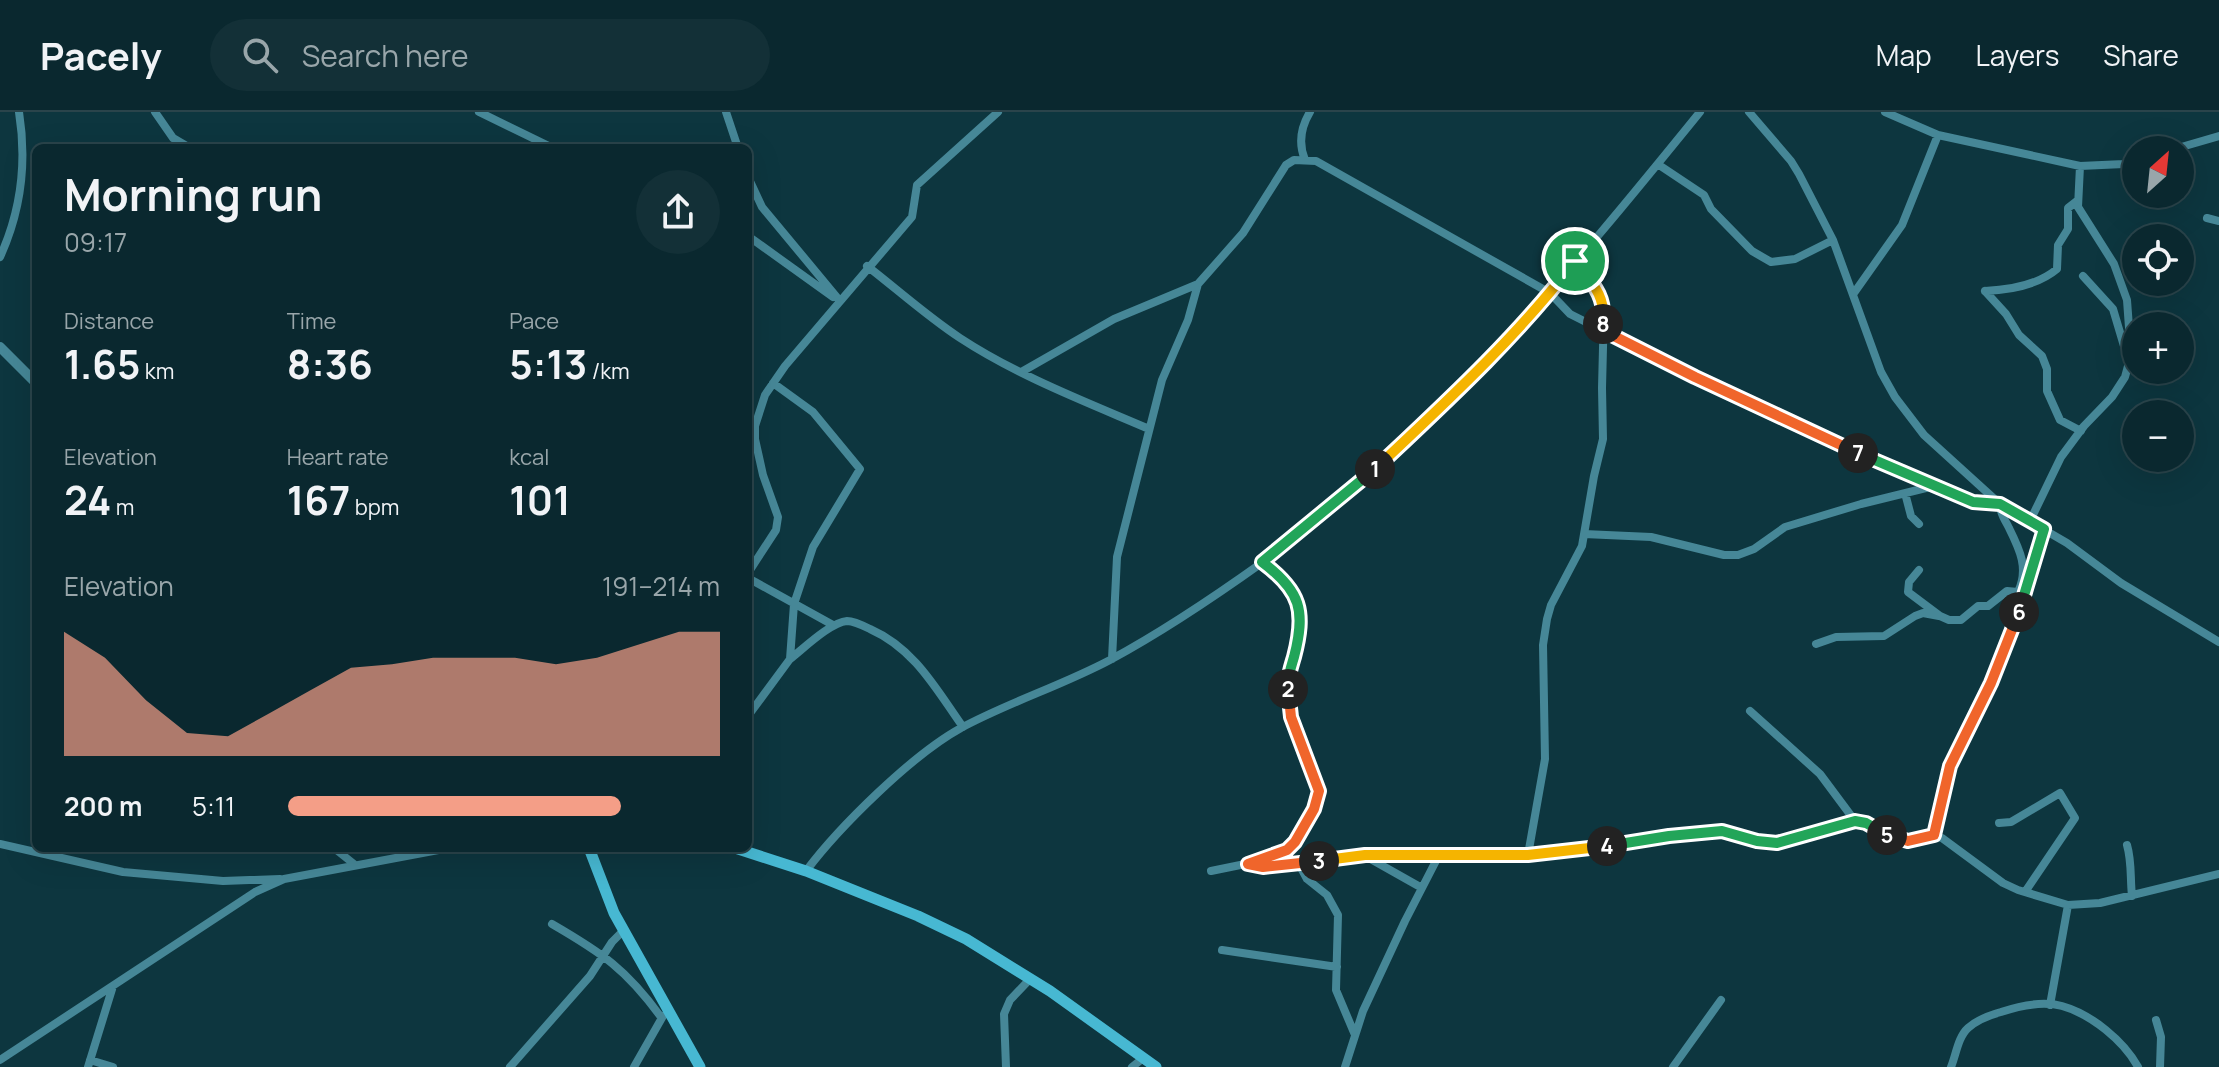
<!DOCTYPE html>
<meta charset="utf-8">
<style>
:root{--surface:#0a282f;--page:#133037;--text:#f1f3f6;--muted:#99a6aa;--line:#2a444b;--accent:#f49e87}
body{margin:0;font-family:Manrope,sans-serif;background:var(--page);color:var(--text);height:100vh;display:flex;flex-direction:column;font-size:30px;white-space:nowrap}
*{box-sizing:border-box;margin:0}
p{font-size:26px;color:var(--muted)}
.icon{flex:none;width:44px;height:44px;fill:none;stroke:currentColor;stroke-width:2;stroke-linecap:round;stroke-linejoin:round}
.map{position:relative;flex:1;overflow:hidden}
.side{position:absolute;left:32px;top:32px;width:720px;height:708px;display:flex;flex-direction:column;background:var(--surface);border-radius:12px;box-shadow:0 8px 32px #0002,0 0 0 2px var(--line)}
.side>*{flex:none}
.needle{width:52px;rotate:27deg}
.tools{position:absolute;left:2122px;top:24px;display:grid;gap:16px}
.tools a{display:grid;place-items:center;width:72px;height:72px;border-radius:50%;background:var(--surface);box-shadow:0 8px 32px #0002,0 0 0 2px var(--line);font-size:40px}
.pin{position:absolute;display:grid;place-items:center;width:68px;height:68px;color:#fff;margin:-34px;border:4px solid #fff;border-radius:50%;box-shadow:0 2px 8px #0007}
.km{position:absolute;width:40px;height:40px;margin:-20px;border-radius:50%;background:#222;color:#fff;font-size:22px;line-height:40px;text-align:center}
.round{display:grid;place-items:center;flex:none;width:84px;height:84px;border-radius:42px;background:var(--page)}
.overview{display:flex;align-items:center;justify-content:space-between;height:136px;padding:0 32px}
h1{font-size:44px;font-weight:700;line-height:60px}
.metrics{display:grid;grid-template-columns:repeat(3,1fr);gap:12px;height:136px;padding:8px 32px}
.metrics div{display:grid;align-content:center}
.metrics b{font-size:40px;font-weight:700}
.metrics small{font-size:22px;font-weight:400}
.metrics p{font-size:22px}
.chart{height:224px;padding:16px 32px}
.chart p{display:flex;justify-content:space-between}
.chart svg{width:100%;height:144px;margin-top:8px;fill:var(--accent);opacity:.7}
ul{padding:0 32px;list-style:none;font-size:26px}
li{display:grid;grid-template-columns:128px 96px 1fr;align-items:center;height:60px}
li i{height:20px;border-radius:10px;background:var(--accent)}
header{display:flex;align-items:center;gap:48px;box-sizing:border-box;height:112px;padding:0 40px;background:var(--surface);border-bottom:2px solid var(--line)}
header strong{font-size:38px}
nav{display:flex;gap:44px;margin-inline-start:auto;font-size:28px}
.search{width:560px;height:72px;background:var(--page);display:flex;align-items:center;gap:20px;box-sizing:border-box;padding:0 28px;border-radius:44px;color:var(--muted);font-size:30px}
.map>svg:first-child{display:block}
</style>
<header>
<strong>Pacely</strong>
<div class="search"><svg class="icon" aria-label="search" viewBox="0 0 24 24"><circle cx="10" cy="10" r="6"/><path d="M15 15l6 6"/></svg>Search here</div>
<nav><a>Map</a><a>Layers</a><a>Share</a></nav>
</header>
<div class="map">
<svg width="2219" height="955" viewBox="0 0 2219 955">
<rect width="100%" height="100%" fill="#0d363f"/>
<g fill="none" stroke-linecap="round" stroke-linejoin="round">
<path stroke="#468797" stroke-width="8" d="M155,0L173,26L190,36
M479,0L553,36
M726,0L738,36
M1749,0L1791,49L1799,62L1833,128L1881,260L1895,285L1924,323L2000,392L2067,431L2121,471L2219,530
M1885,0L1938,23L2080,54L2124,52L2136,49
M2171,38L2219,24
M1305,48C1298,31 1301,15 1310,0
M1659,53L1704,83L1711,97L1752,139L1771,150L1795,147L1833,128
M748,65L762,95L840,189
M2207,106L2219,109
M748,124L833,185
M0,145C21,99 27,50 19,0
M867,154C898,178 928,205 960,226C1018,264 1086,290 1149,317
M2083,164L2113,197L2124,234L2130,242
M1985,179L2006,202L2019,223L2042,244L2047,257V279L2060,308L2081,319
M1985,179C2009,178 2038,173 2057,157L2058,133L2068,117V96L2077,89
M1854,181L1902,113L1938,23
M1023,259L1114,207L1198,172
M1905,381L1911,404L1919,412
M2030,409L2061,345L2084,314L2112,285L2125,265L2131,243L2127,188L2114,152L2078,95L2080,54
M1584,422L1651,425L1724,443H1738L1754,437L1785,415L1861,392L1934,374
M748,461L776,418L778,405L763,363L755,327V314L765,283L785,254L912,105L917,73L998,0
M748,466L833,513
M1816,532L1836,525L1884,524L1915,504L1923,501L1939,504
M790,547C803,537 831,510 847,509C854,509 864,514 870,517C915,537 936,577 963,615
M1112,547L1117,445L1162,268L1188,208L1198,172L1243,121L1286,53L1294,48L1316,49L1550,181L1570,202L1695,265L1898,360L1973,390L2000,392C2000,403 2005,407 2009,416C2020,438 2029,457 2018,480L2007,479L1988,494H1978L1961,508H1949L1940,504L1908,480L1909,470L1919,458
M1750,599L1820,662L1855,709
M748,604L790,547L794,492L813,435L860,357L813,300L773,271
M1999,711L2011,710L2060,681L2075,706L2025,780
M1934,723L1950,654L1991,571L2016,511L2044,417
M0,732L123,760L223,769L280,767
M2127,733C2132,750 2130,766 2132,784
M334,736L354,752
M1528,743L1545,647L1543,533L1547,507L1551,493L1582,434L1594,364L1603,327L1602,276L1604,195L1596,175L1575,149
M1367,745L1422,776
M1248,752L1263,755L1365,743H1528L1669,724L1722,719L1757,729L1777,731L1855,709C1873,713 1886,726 1903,729C1917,731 1928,722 1942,726L2003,771L2018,778L2068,793L2100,791L2219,762
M1299,752L1307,767L1327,783L1338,803L1336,878L1355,923
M806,759C840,714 912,643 961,616C1009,590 1061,574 1110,548C1162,520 1214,485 1263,450C1430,330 1571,159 1700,0
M1211,759L1255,750L1287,738L1295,730L1314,697L1319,679L1291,605L1287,570L1301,506L1297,485L1282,465L1262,450
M552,812C602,841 626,857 661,905
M1222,838L1337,855
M2050,893L2068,793
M2156,908L2161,925L2160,955
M0,948L255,780L284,767L449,736
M90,948L113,955
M88,955L113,874
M510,955L590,864L612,830L623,819
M634,955L663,904
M1006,955L1004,902L1010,888L1030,867
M1132,955L1142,947
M1345,955L1363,899L1405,809L1439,743
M1673,955L1721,888
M1951,955C1956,943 1958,925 1968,916C1977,908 1990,903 2001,900C2019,894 2043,889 2062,894C2091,902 2124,929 2138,955"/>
<path stroke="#468797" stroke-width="10" d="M0,235L36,271"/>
<path stroke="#47b8d2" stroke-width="11" d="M589,736L614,801L700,955
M735,736L806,759L918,804L966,827L1050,879L1156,955"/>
</g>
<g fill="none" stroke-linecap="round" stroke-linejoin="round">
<g stroke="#fff" stroke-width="16">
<path id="split-1" d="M1375,357C1444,292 1517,225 1575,149"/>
</g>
<g stroke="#fff" stroke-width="16">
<path id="split-2" d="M1288,577C1287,566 1291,555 1294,545C1306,499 1301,479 1262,450L1375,357"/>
</g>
<g stroke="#fff" stroke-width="16">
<path id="split-3" d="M1288,577L1291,605L1319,679L1314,697L1295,730L1287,738L1248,752L1263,755L1319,749"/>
</g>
<g stroke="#fff" stroke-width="16">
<path id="split-4" d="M1319,749L1365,743H1528L1607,734"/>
</g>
<g stroke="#fff" stroke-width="16">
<path id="split-5" d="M1607,734L1669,724L1722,719L1757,729L1777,731L1855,709L1866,711L1887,723"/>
</g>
<g stroke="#fff" stroke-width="16">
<path id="split-6" d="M1887,723L1908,729L1934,723L1950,654L1991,571L2019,500"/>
</g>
<g stroke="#fff" stroke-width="16">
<path id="split-7" d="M1858,341L1973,390L2000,392L2044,417L2019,500"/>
</g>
<g stroke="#fff" stroke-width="16">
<path id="split-8" d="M1603,212L1602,218L1695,265L1858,341"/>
</g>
<g stroke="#fff" stroke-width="16">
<path id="split-9" d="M1575,149C1592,171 1606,183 1603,212"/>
</g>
<use href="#split-1" stroke="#f5b400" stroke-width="10"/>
<use href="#split-2" stroke="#22a559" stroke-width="10"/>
<use href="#split-3" stroke="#f0652b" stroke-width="10"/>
<use href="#split-4" stroke="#f5b400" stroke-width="10"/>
<use href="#split-5" stroke="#22a559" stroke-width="10"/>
<use href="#split-6" stroke="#f0652b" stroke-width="10"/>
<use href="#split-7" stroke="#22a559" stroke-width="10"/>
<use href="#split-8" stroke="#f0652b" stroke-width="10"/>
<use href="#split-9" stroke="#f5b400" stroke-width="10"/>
</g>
</svg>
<div class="tools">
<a><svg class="needle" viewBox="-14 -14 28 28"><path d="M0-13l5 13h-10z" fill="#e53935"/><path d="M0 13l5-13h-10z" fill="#99a6aa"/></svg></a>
<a><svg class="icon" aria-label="locate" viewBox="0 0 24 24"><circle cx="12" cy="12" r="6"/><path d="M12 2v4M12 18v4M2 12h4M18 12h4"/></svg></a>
<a>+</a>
<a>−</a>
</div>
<div class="pin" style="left:1575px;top:149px;background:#1e9e55"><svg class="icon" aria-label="arrive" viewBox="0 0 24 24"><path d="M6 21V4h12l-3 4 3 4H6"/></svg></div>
<b class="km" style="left:1375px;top:357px">1</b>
<b class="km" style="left:1288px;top:577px">2</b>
<b class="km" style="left:1319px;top:749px">3</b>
<b class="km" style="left:1607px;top:734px">4</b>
<b class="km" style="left:1887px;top:723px">5</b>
<b class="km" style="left:2019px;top:500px">6</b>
<b class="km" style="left:1858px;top:341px">7</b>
<b class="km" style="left:1603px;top:212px">8</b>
<section class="side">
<div class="overview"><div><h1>Morning run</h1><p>09:17</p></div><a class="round"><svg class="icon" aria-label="share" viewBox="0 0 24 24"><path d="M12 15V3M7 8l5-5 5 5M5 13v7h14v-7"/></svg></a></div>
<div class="metrics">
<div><p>Distance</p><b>1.65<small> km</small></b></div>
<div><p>Time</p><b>8:36</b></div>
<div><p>Pace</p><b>5:13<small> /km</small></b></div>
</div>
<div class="metrics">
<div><p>Elevation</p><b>24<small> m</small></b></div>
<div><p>Heart rate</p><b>167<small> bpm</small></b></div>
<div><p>kcal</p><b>101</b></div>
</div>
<div class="chart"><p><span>Elevation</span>191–214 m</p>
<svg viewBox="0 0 160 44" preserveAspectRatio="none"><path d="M0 44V6L10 14L20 27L30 37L40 38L50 31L60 24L70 17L80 16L90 14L100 14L110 14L120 16L130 14L140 10L150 6L160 6V44z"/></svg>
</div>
<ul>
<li><b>200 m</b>5:11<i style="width:77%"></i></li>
</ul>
</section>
</div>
